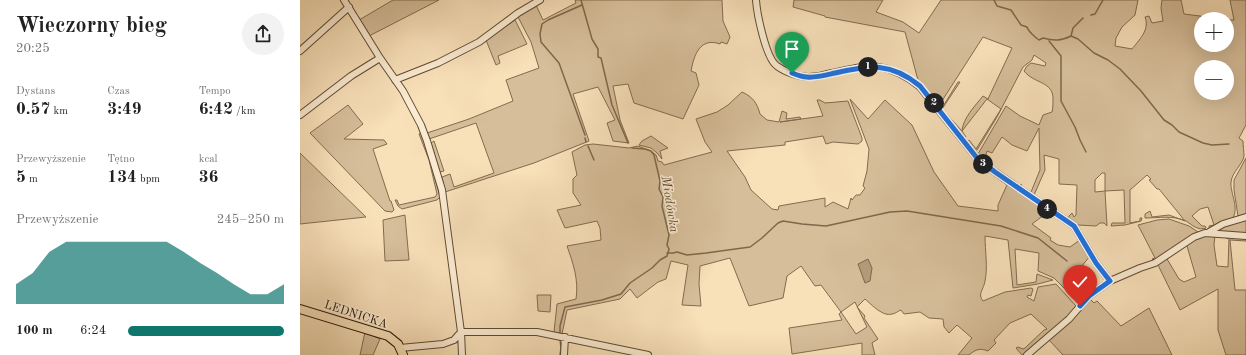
<!DOCTYPE html>
<html lang="pl">
<meta charset="utf-8">
<style>
:root{--surface:#fff;--page:#f2f2f2;--text:#222;--muted:#767676;--accent:#0f766e}
body{margin:0;font-family:"Old Standard TT",serif;background:var(--page);color:var(--text);height:100vh;display:flex;flex-direction:column;font-size:15px;white-space:nowrap}
*{box-sizing:border-box;margin:0}
p{font-size:13px;color:var(--muted)}
.icon{flex:none;width:22px;height:22px;fill:none;stroke:currentColor;stroke-width:2;stroke-linecap:round;stroke-linejoin:round}
.map{position:relative;flex:1;overflow:hidden}
.side{display:flex;flex-direction:column;background:var(--surface);width:300px}
.side>*{flex:none}
.fabs{position:absolute;left:894px;top:12px;display:grid;gap:8px}
.fabs a{display:grid;place-items:center;width:40px;height:40px;border-radius:50%;background:var(--surface);box-shadow:0 4px 16px #0002;font-size:20px}
.pin{position:absolute;display:grid;place-items:center;width:34px;height:34px;color:#fff;margin:-41px -17px;border-radius:50% 50% 50% 0;rotate:-45deg;box-shadow:0 0 4px #0007}
.pin .icon{rotate:45deg}
.km{position:absolute;width:20px;height:20px;margin:-10px;border-radius:50%;background:#222;color:#fff;font-size:11px;line-height:20px;text-align:center}
.round{display:grid;place-items:center;flex:none;width:42px;height:42px;border-radius:21px;background:var(--page)}
.overview{display:flex;align-items:center;justify-content:space-between;height:68px;padding:0 16px}
h1{font-size:22px;font-weight:700;line-height:30px}
.stats{display:grid;grid-template-columns:repeat(3,1fr);gap:6px;height:68px;padding:4px 16px}
.stats div{display:grid;align-content:center}
.stats b{font-size:17px;font-weight:700}
.stats small{font-size:11px;font-weight:400}
.stats p{font-size:11px}
.chart{height:112px;padding:8px 16px}
.chart p{display:flex;justify-content:space-between}
.chart svg{width:100%;height:72px;margin-top:4px;fill:var(--accent);opacity:.7}
ul{padding:0 16px;list-style:none;font-size:13px}
li{display:grid;grid-template-columns:64px 48px 1fr;align-items:center;height:30px}
li i{height:10px;border-radius:5px;background:var(--accent)}
main{display:flex;flex:1;min-height:0}
.map>svg:first-child{display:block}
</style>
<main>
<section class="side">
<div class="overview"><div><h1>Wieczorny bieg</h1><p>20:25</p></div><a class="round"><svg class="icon" aria-label="share" viewBox="0 0 24 24"><path d="M12 15V3M7 8l5-5 5 5M5 13v7h14v-7"/></svg></a></div>
<div class="stats">
<div><p>Dystans</p><b>0.57<small> km</small></b></div>
<div><p>Czas</p><b>3:49</b></div>
<div><p>Tempo</p><b>6:42<small> /km</small></b></div>
</div>
<div class="stats">
<div><p>Przewyższenie</p><b>5<small> m</small></b></div>
<div><p>Tętno</p><b>134<small> bpm</small></b></div>
<div><p>kcal</p><b>36</b></div>
</div>
<div class="chart"><p><span>Przewyższenie</span>245–250 m</p>
<svg viewBox="0 0 160 44" preserveAspectRatio="none"><path d="M0 44V32L10 25L20 12L30 6L40 6L50 6L60 6L70 6L80 6L90 6L100 12L110 19L120 25L130 32L140 38L150 38L160 32V44z"/></svg>
</div>
<ul>
<li><b>100 m</b>6:24<i style="width:100%"></i></li>
</ul>
</section>
<div class="map">
<svg width="946" height="355" viewBox="0 0 946 355">
<rect width="100%" height="100%" fill="#f8e0b9"/>
<filter id="stains"><feTurbulence type="fractalNoise" baseFrequency=".005" numOctaves="4"/><feColorMatrix values="0 0 0 0 .2 0 0 0 0 .09 0 0 0 0 .02 0 0 0 .5 -.17"/></filter>
<radialGradient id="worn" r=".72"><stop offset=".6" stop-color="#630" stop-opacity="0"/><stop offset="1" stop-color="#630" stop-opacity=".3"/></radialGradient>
<path fill="#d6be9a" stroke="#826c4f" fill-rule="evenodd" d="M93,0H139L69,36L59,20Z
M275,0H422L423,21L430,37L427,44L421,42L420,44C400,37 394,55 391,71L396,73L399,85L383,119L334,103L328,84L313,86L320,120L329,143L313,141L307,123L315,120L298,87L273,94L289,141L234,163L145,192L142,177L150,174L154,187L194,173L176,123L129,139L127,133L169,119L213,101L206,80L239,68L231,42L218,17L236,5L243,20L276,3Z
M494,0H583L576,12L603,22L619,33L641,0H838L835,15L822,27L816,38L815,46L832,49C839,40 850,30 845,17L849,16L852,23L863,21L861,8L862,0H881L884,14L923,19H901V45H927V20H934L930,0H946V125L939,138L943,141C943,145 944,152 944,156C943,164 932,172 931,182C930,193 940,209 932,219L910,230L909,226L914,225L908,207L900,209L892,216L902,226H905L906,228C898,231 892,225 886,221C872,215 859,218 845,218V214L850,211L852,217L869,215L885,221L859,189H857L849,180L851,179L847,175L830,190V223L840,221V218H842L841,221L825,225L811,226L812,223H825L824,190L805,191L807,226L804,223H800L796,226L778,225L768,221L769,216L772,213L774,217L776,215L777,185L759,184V159L744,155L745,170L734,195L721,188V184L722,187L731,192L740,170L739,128L727,151L712,145L702,137L692,153L687,151L684,161L678,154L706,106L720,116L739,125L743,115L752,112C753,108 753,104 753,100C754,81 734,84 724,71L727,66L731,63L745,66L746,63L734,55L732,60L723,67L697,117L677,150H674L668,142L669,140L676,149L701,109L687,99L662,131L666,137H664L641,109L642,108L658,82H660L642,109L662,131C663,118 675,106 683,96L688,99L712,48L683,37L640,104L638,105L598,70L618,80L605,32L525,17V16L493,7ZM901,67H927V93H901ZM802,173H805V191L795,192V180Z
M215,20L227,44L198,56L200,63L196,65L186,40Z
M442,92C453,97 457,103 460,114L467,120L479,122L482,111L487,113L486,119L500,117L501,119L480,122L523,116L517,100H520L525,103L548,101L562,138V141L558,144L533,142L526,144L523,136L485,142V145L427,151L445,177L451,190L472,209L478,210L479,206L525,198V207L533,202L548,209L551,198L552,200L556,195H560L565,188L563,186L567,171L569,149L550,99L568,119L585,100L612,125L634,172L658,206L698,211V205L707,185L686,170L688,169L748,212L732,224L751,238L750,240L758,245L770,247L780,240L790,256L773,277L788,295L781,301H777L754,278L738,271L739,253L715,249L717,285L736,282L737,274L753,280L738,284L713,288L708,240L685,236C685,251 688,267 685,281C684,289 677,294 683,301L705,292L731,288L733,289L731,296L728,295L727,297L734,301L738,287L756,284L776,306V309L725,355H722L716,348L718,347L723,349L725,348L744,330L747,329L731,314L710,323L694,340L696,343L688,351C680,348 676,349 669,355H658L672,338L657,325L649,333L644,327L643,319L629,318L620,312L604,314L601,310C598,311 595,314 592,314C583,317 572,305 565,299L557,307L565,316L564,318L578,339L572,343L575,355H562V343L492,354L489,328L542,320L539,314L541,312L521,285L515,286L501,266L487,276L483,298L449,306L430,258L400,266L399,284L401,306L382,305L388,265L371,261L366,279L358,282L337,298L330,289L320,299L267,310L262,334L254,332L257,304L276,299C279,280 273,263 267,246L301,240L300,228L297,221L265,228L257,210L281,205L273,193V179L277,175L272,152L285,145L293,144L329,148L338,146L351,151L356,155L358,161L362,162L364,165L412,152L405,142L396,119L417,112L428,105ZM555,302L567,327L556,334L541,312Z
M48,105L63,124L44,139L84,140L87,144L73,149L90,201H91L94,210L92,212L85,211L10,133Z
M121,133L125,143L140,197L137,200L102,209L98,206L95,200H97L99,205L135,197L137,194L129,160L119,134Z
M351,136L368,148L360,151L362,159L357,153L351,148L339,145L342,141Z
M134,141L144,171L140,172L131,143Z
M0,153L66,217L0,224Z
M946,158V216H938L934,190V180Z
M105,215L109,260L85,261L83,220Z
M946,218V234L918,231V229Z
M869,219L889,226L898,232L855,260L852,259L855,258L838,225L857,220Z
M903,235H915L914,245L917,266L928,267L929,239L926,238L927,236L946,237V241L930,240L935,290H946V355H926L918,330V289L880,310L858,265V263L881,249L867,259L879,279L884,282L896,277L887,246L885,245Z
M237,295H251L250,312L238,311Z
M790,299L794,303L797,301L821,326L849,308L872,355H763L749,340Z
M65,332L80,339L73,355H60Z"/>
<path fill="#b39c7b" stroke="#7e684b" d="M568,259L572,268L570,281L565,283L558,264Z"/>
<g fill="none" stroke-linecap="round" stroke-linejoin="round">
<path stroke="#7e684b" stroke-width="1.5" d="M281,0L292,39L298,49V57L301,58L312,105L328,143
M694,0L697,6L711,10L721,25L727,27C728,31 736,38 739,40L743,38C754,41 761,41 771,36L778,39L794,53L808,60L820,69L841,91L864,120L872,125L879,132L903,143L912,145L929,144
M282,5L248,20L242,24L240,34L241,42L259,63L285,135
M791,15L795,14L803,0
M771,36L773,28L783,18
M749,41L761,56V101L775,127L780,140L786,152
M285,138L286,142
M288,146L294,160
M367,253H373L377,252L387,255L406,253L450,247L462,238L478,223L483,221L502,224L526,226L590,212L607,211L701,226L738,238L767,261
M260,334V326L265,307L302,300L321,294L330,283L352,268L360,260L367,256L369,249L367,245L369,235L362,206L363,197L359,189L360,181L354,155L351,151L345,149L332,148
M260,355L261,348L260,339"/>
<g stroke="#604b31" stroke-width="8">
<path id="minor" d="M44,0L80,58L103,91L121,125L127,141L142,190L161,332L162,355
M456,0C457,14 466,59 477,66C485,72 499,77 509,77C515,77 521,76 527,74C544,71 561,65 579,67C594,69 608,77 620,87L677,158L685,165L774,226L796,263L810,281
M0,51L49,7
M95,80L138,63L179,42L218,13L240,0
M0,115L51,76L80,58
M909,232L923,224L946,217
M100,348L143,344L154,340L161,332H237L348,355
M264,355L265,337
M727,355L769,319L789,296L810,281L840,268L855,263L894,237L905,233L946,236"/>
</g>
<g stroke="#2e1904" stroke-width="10">
<path id="major" d="M0,309L88,336L98,344L103,355"/>
</g>
<use href="#minor" stroke="#faebd2" stroke-width="6"/>
<use href="#major" stroke="#f8e0b9" stroke-width="8"/>
</g>
<g fill="none" stroke-linecap="round" stroke-linejoin="round">
<g stroke="#fff" stroke-width="8">
<path id="route" d="M492,73C497,75 502,77 507,77C515,78 526,75 535,73C569,65 591,62 620,86L677,158L695,172L774,226L796,263L810,281L789,296L780,306"/>
</g>
<use href="#route" stroke="#1a73e8" stroke-width="5"/>
</g>
<g text-anchor="middle" stroke-width="3" stroke-linejoin="round" paint-order="stroke">
<g font-size="12" fill="#2e1904" stroke="#faebd2">
<text transform="translate(56 314) rotate(18)" y="4">LEDNICKA</text>
</g>
<g font-size="13" font-style="italic" fill="#634d34" stroke="#faebd2">
<text transform="translate(371 204) rotate(81)" y="5">Miodówka</text>
</g>
</g>
<rect width="100%" height="100%" filter="url(#stains)"/>
<rect width="100%" height="100%" fill="url(#worn)"/>
</svg>
<div class="fabs">
<a>+</a>
<a>−</a>
</div>
<div class="pin" style="left:492px;top:73px;background:#1e9e55"><svg class="icon" aria-label="arrive" viewBox="0 0 24 24"><path d="M6 21V4h12l-3 4 3 4H6"/></svg></div>
<div class="pin" style="left:780px;top:306px;background:#d93025"><svg class="icon" aria-label="check" viewBox="0 0 24 24"><path d="M5 12l5 5 9-10"/></svg></div>
<b class="km" style="left:568px;top:67px">1</b>
<b class="km" style="left:634px;top:103px">2</b>
<b class="km" style="left:683px;top:164px">3</b>
<b class="km" style="left:747px;top:209px">4</b>
</div>
</main>
